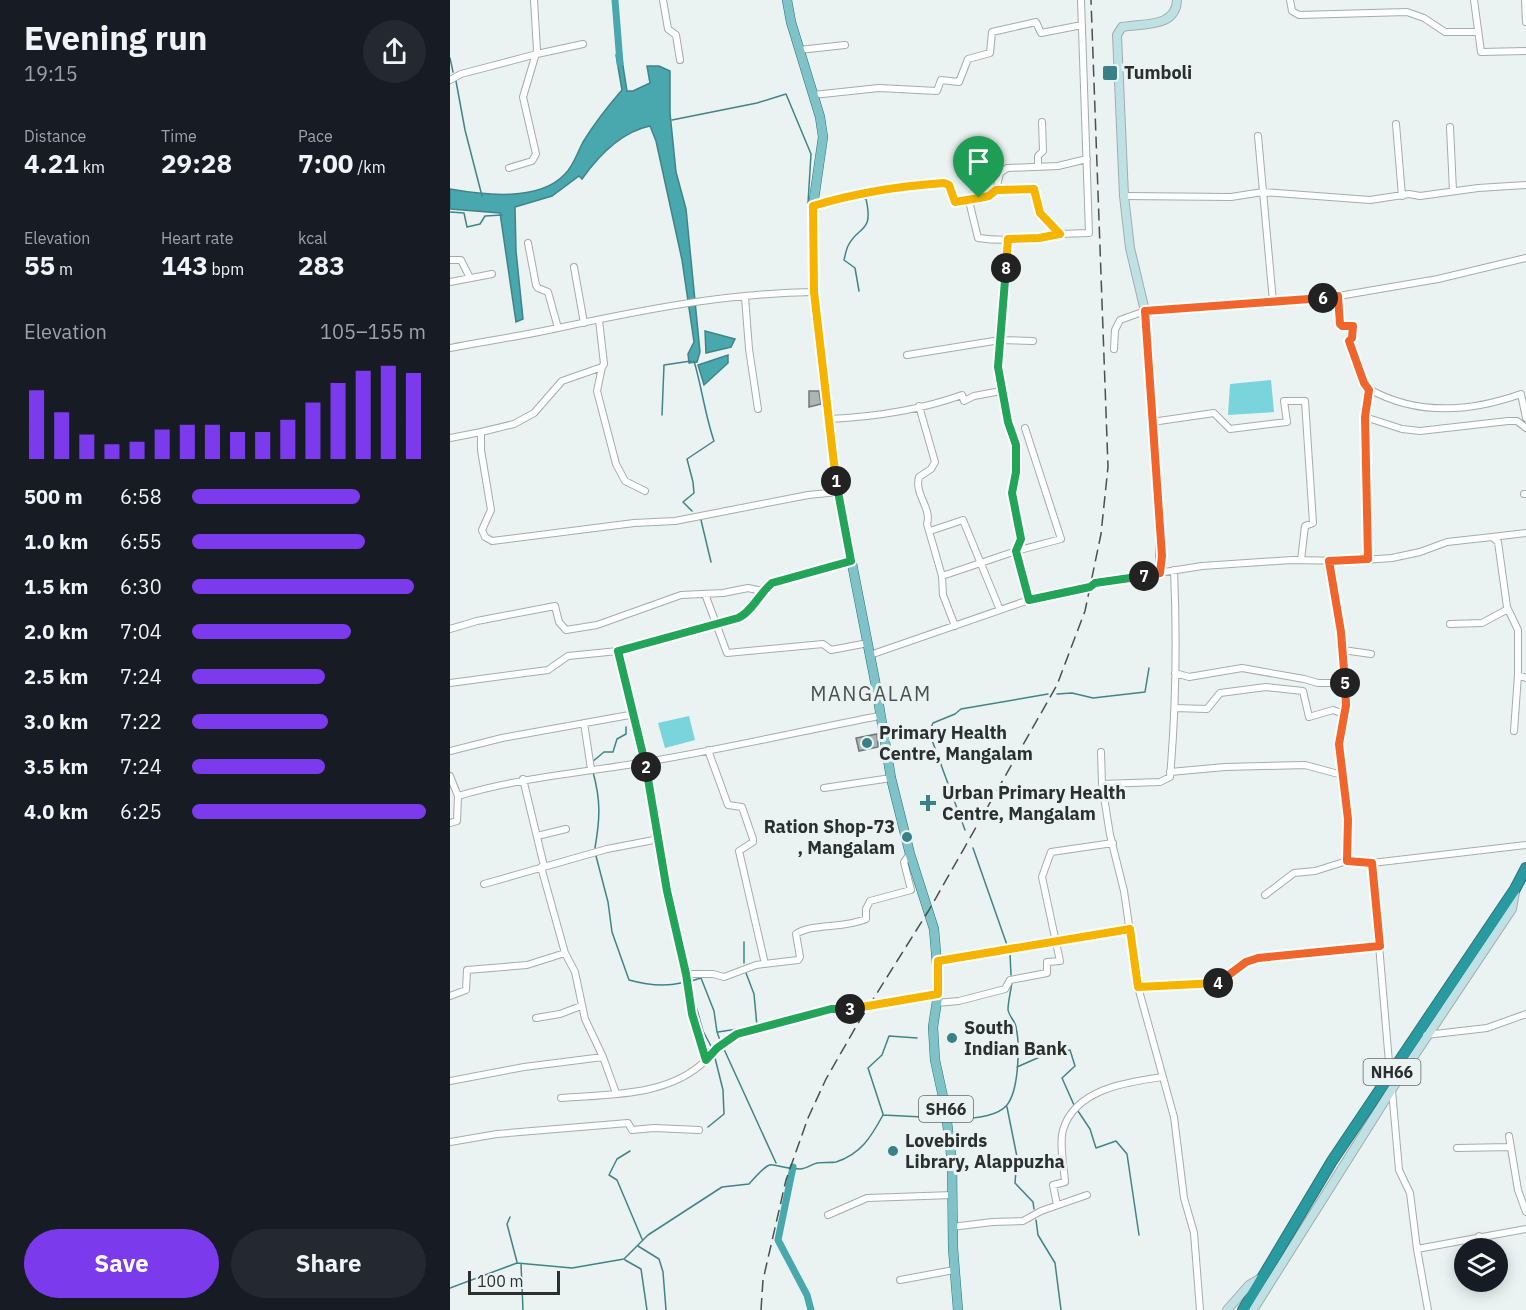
<!DOCTYPE html>
<meta charset="utf-8">
<style>
:root{--surface:#171b24;--page:#242831;--text:#f1f3f6;--muted:#9ea1a6;--accent:#7c3aed}
body{margin:0;font-family:"IBM Plex Sans",sans-serif;background:var(--page);color:var(--text);height:100vh;display:flex;flex-direction:column;font-size:22px;white-space:nowrap}
*{box-sizing:border-box;margin:0}
p{font-size:20px;color:var(--muted)}
.icon{flex:none;width:33px;height:33px;fill:none;stroke:currentColor;stroke-width:2;stroke-linecap:round;stroke-linejoin:round}
.map{position:relative;flex:1;overflow:hidden}
.panel{display:flex;flex-direction:column;background:var(--surface);width:450px}
.panel>*{flex:none}
.buttons{position:absolute;left:1004px;top:1238px;display:grid;gap:12px}
.buttons a{display:grid;place-items:center;width:54px;height:54px;border-radius:50%;background:var(--surface);box-shadow:0 3px 15px #0003;font-size:30px}
.scale{position:absolute;left:18px;bottom:15px;width:92px;box-sizing:border-box;padding-left:6px;border:3px solid #2c2f30;border-top:0;font-size:16px;line-height:21px;white-space:nowrap;color:#2c2f30;-webkit-text-stroke:4px #eaf2f2;paint-order:stroke}
.pin{position:absolute;display:grid;place-items:center;width:51px;height:51px;color:#fff;margin:-62px -26px;border-radius:50% 50% 50% 0;rotate:-45deg;box-shadow:0 0 6px #0007}
.pin .icon{rotate:45deg}
.km{position:absolute;width:30px;height:30px;margin:-15px;border-radius:50%;background:#222;color:#fff;font-size:16px;line-height:30px;text-align:center}
.round{display:grid;place-items:center;flex:none;width:63px;height:63px;border-radius:32px;background:var(--page)}
.head{display:flex;align-items:center;justify-content:space-between;height:102px;padding:0 24px}
h1{font-size:33px;font-weight:700;line-height:45px}
.metrics{display:grid;grid-template-columns:repeat(3,1fr);gap:9px;height:102px;padding:6px 24px}
.metrics div{display:grid;align-content:center}
.metrics b{font-size:26px;font-weight:700}
.metrics small{font-size:16px;font-weight:400}
.metrics p{font-size:16px}
.chart{height:168px;padding:12px 24px}
.chart p{display:flex;justify-content:space-between}
.chart svg{width:100%;height:108px;margin-top:6px;stroke:var(--accent);stroke-width:6}
.action{display:flex;gap:12px;margin-top:auto;padding:12px 24px}
.action a{flex:1;height:69px;border-radius:36px;background:var(--accent);color:#fff;font-size:24px;font-weight:700;line-height:69px;text-align:center}
.action a+a{background:var(--page);color:var(--text)}
ul{padding:0 24px;list-style:none;font-size:20px}
li{display:grid;grid-template-columns:96px 72px 1fr;align-items:center;height:45px}
li i{height:15px;border-radius:8px;background:var(--accent)}
main{display:flex;flex:1;min-height:0}
.map>svg:first-child{display:block}
</style>
<main>
<section class="panel">
<div class="head"><div><h1>Evening run</h1><p>19:15</p></div><a class="round"><svg class="icon" aria-label="share" viewBox="0 0 24 24"><path d="M12 15V3M7 8l5-5 5 5M5 13v7h14v-7"/></svg></a></div>
<div class="metrics">
<div><p>Distance</p><b>4.21<small> km</small></b></div>
<div><p>Time</p><b>29:28</b></div>
<div><p>Pace</p><b>7:00<small> /km</small></b></div>
</div>
<div class="metrics">
<div><p>Elevation</p><b>55<small> m</small></b></div>
<div><p>Heart rate</p><b>143<small> bpm</small></b></div>
<div><p>kcal</p><b>283</b></div>
</div>
<div class="chart"><p><span>Elevation</span>105–155 m</p>
<svg viewBox="0 0 160 44" preserveAspectRatio="none"><path d="M5 44V16M15 44V25M25 44V34M35 44V38M45 44V37M55 44V32M65 44V30M75 44V30M85 44V33M95 44V33M105 44V28M115 44V21M125 44V13M135 44V8M145 44V6M155 44V9"/></svg>
</div>
<ul>
<li><b>500 m</b>6:58<i style="width:72%"></i></li>
<li><b>1.0 km</b>6:55<i style="width:74%"></i></li>
<li><b>1.5 km</b>6:30<i style="width:95%"></i></li>
<li><b>2.0 km</b>7:04<i style="width:68%"></i></li>
<li><b>2.5 km</b>7:24<i style="width:57%"></i></li>
<li><b>3.0 km</b>7:22<i style="width:58%"></i></li>
<li><b>3.5 km</b>7:24<i style="width:57%"></i></li>
<li><b>4.0 km</b>6:25<i style="width:100%"></i></li>
</ul>
<div class="action"><a>Save</a><a>Share</a></div>
</section>
<div class="map">
<svg width="1076" height="1310" viewBox="0 0 1076 1310">
<rect width="100%" height="100%" fill="#eaf2f2"/>
<path fill="#79d4db" d="M821,380L824,412L778,415L780,384Z
M239,716L245,740L215,748L208,723Z"/>
<path fill="#49a8ae" stroke="#408488" stroke-width="1.5" d="M171,53L177,91H183L200,83L197,66H209L220,71V113L226,172L236,209L250,352L247,362L239,363L238,354L244,342L232,260L206,141L200,126C171,132 149,155 132,179L129,176L102,196L65,207L66,251L73,319L66,322L50,213L0,209V189C34,195 89,202 115,174C124,165 127,153 133,142C144,124 158,106 172,90L166,55Z
M255,331L285,339L281,347L256,353Z
M278,355V363L254,385L248,365Z"/>
<g fill="none" stroke-linecap="round" stroke-linejoin="round">
<path stroke="#408488" stroke-width="1.5" d="M0,58L3,72
M6,81L15,130L32,196
M222,120L307,103L336,94L361,154L358,203
M369,200L397,192L400,193
M0,212L14,213L17,227L30,224L35,216L52,215
M409,291L405,268L394,260C395,256 396,250 398,246C408,225 424,234 416,199L410,197
M212,415L214,365L241,361
M242,511L233,502L244,493L243,482L237,459L264,441C255,415 252,388 244,361
M251,520L261,562
M607,694L622,693L643,698L695,692L699,668
M142,762L154,752H163L167,739L176,734V727
M143,772C151,801 150,819 145,848
M515,830L479,732L483,723L505,714L511,709L598,694
M523,848L557,945
M146,856L158,902L162,932L179,980C197,985 213,987 231,983
M294,942V963
M560,954L561,975
M239,981L253,1031L262,1048
M241,981L251,978L264,1011L267,1032L271,1043
M268,1032L307,1026L304,994L296,973
M273,1047L326,1163
M567,1067L592,1056L620,1050L625,1066L612,1078L624,1105
M557,1107L567,1157L565,1183L583,1202L584,1209
M628,1111L640,1129L646,1148L666,1141L677,1154L689,1235
M433,1114L418,1068L432,1055L439,1036L467,1038
M503,1119C518,1119 546,1118 557,1105C569,1090 570,1045 566,1027C565,1021 559,1016 558,1010C558,1001 561,991 562,982
M258,1127L274,1114L273,1090L265,1058
M180,1151L167,1159L159,1175L167,1180L192,1239
M60,1217L57,1224L67,1262
M586,1220L588,1235L605,1263L611,1310
M188,1246L209,1259L213,1272L216,1310
M175,1260L191,1269L197,1310
M71,1264L73,1310
M0,1288L67,1263L122,1268L174,1259L198,1235L272,1187L299,1184C326,1153 317,1169 350,1169C356,1169 362,1164 367,1163C373,1162 380,1163 386,1162C411,1154 421,1137 433,1115L492,1118"/>
<path stroke="#49a8ae" stroke-width="7" d="M165,0L170,63
M343,1167L328,1240L357,1295L361,1310"/>
</g>
<path fill="#aeb5b5" stroke="#717879" stroke-width="1.5" d="M359,391H369L371,404L359,407Z
M427,734L428,747L409,751L406,738Z"/>
<g fill="none" stroke-linecap="round" stroke-linejoin="round">
<g stroke="#a4acac" stroke-width="8">
<path id="street" d="M213,0L218,29L226,35L230,60
M840,0L842,11L849,15L957,12L974,18L995,32H1028
M1024,0L1031,52L1076,51
M1075,0L1076,22
M349,50L395,45
M0,80L11,74L87,54L133,44
M363,95L429,88L487,91L491,80L509,82L518,59L540,53L542,32L586,22L591,33L632,25
M946,124L952,196
M1000,127L1003,191
M808,136L823,302
M588,167V156L593,151L592,122
M59,168L82,161L86,154L73,97L87,50L84,0
M535,179L550,173
M546,190L584,189L590,213L610,234L639,233L631,0
M674,196L781,197L813,192L920,200L959,194L970,196L1028,188L1076,185
M519,201L528,238C555,242 584,239 610,234
M363,206C405,193 450,186 494,183L501,188L505,202H516L543,193L546,190L550,173L557,168L608,166L637,159
M78,243L86,285L88,288L98,292L108,328
M0,260H11L20,278
M124,267L134,323
M0,282L42,274
M888,296L890,324L892,326H903L899,341L914,383L919,389L915,417L918,559
M295,297L299,349L308,409
M0,348C36,341 72,336 108,328C192,310 277,293 364,292
M664,349L665,330L670,320L695,311L877,298L988,279L1076,258
M457,355L550,340L583,341
M152,367L147,391L166,464L175,481L195,491
M919,389C967,416 1020,412 1071,394L1076,418
M469,406L485,462L481,469L469,477C464,494 482,508 477,524L492,576
M915,417L952,429L970,431L1058,421H1067L1076,428
M379,419C423,417 470,410 512,395L514,401L524,396L551,391
M702,422L764,413L780,429L837,422L834,401H855L863,523L855,526L851,560
M575,428L611,539L566,551L579,600
M31,432L64,424L84,413L112,381L152,367L154,364L149,320
M0,438L31,432V450L41,510L32,530L35,537L42,541L184,523L225,521L358,495L388,492
M1074,494H1076
M480,531L513,520L550,610
M1042,537L1076,533
M879,561L895,668L896,705L889,745L898,819L897,861L922,863L940,1074
M255,594L277,653L373,644L381,650L418,643
M1000,624L1032,623L1058,609
M505,626L493,595L492,576L566,551L571,539L562,493L567,459L548,367L558,239
M0,629L27,621L105,606L109,622L116,630L147,625L231,595L273,593L298,588L312,591
M893,650L921,654
M168,651L185,714
M420,655L579,600L640,587L645,583L752,566L842,560L899,561L942,558L970,552L997,542L1042,537L1048,542L1057,607L1068,630V675L1076,678
M725,673L739,677L792,668L854,679L868,683H896
M0,683L98,670L118,656L168,651L262,626L295,615L311,591L322,583L401,561
M725,708L757,709L770,693L816,687L853,691L859,717L883,710L894,714
M134,723L141,769
M1064,731L1068,675
M258,750L278,805L292,807L303,839V842L289,851L315,964
M0,751L52,738L185,714L242,1014L256,1060C219,1097 159,1094 111,1098
M651,752L652,784L660,835L674,891L688,987L724,1117L734,1198L744,1233L750,1310
M720,772L775,767L855,765L892,775
M0,776L8,796
M73,779L94,866
M652,784L710,782L720,777C726,708 727,639 724,570
M374,788L441,778
M0,823L7,821L8,796C72,777 131,773 196,762C274,749 352,731 429,716
M87,836L116,829
M922,863L1076,845
M91,867L115,953L125,972L135,1019L153,1057
M34,884L157,849L209,839
M815,895L844,873L865,871L897,861
M488,961L680,929
M236,974H263L274,977L306,965L348,960L350,957L346,934C362,923 393,929 416,919V909L420,901L461,890L454,862L460,854
M688,987L761,985C780,981 789,963 808,958L930,946
M0,996L16,990L17,970L77,965L115,953
M486,1003L509,1001L555,989L560,980L597,973V962L610,961L592,877L601,852L663,843
M86,1018L110,1014L131,1006
M976,1035L1037,1028L1076,1014
M256,1060L273,1044L293,1033L381,1009L415,1007L488,994
M0,1081L74,1067L153,1057L166,1093
M942,1090L949,1170L960,1193L967,1249L978,1310
M1059,1136L1068,1190L1076,1212
M0,1142L47,1134L178,1123L182,1130L204,1128L249,1130
M1007,1148L1060,1147
M607,1205L603,1185L615,1182C614,1166 609,1144 613,1130C625,1089 677,1082 712,1077
M378,1215L417,1198L503,1195
M502,1227L542,1222L573,1221L591,1211L637,1195
M1029,1236L1033,1248
M967,1249L1076,1229
M450,1280L504,1270
M1043,1281L1044,1283"/>
</g>
<g stroke="#a4acac" stroke-width="10">
<path id="secondary" d="M710,573V523L695,311L680,248L674,196L667,35L672,27C693,23 726,28 727,0
M777,1310L799,1285L811,1278
M803,1310L942,1089L1062,909L1065,892"/>
</g>
<g stroke="#2b7579" stroke-width="10">
<path id="primary" d="M337,0L341,22L370,117L373,137L363,206L364,292L388,492L425,681L441,778L460,854L484,929L489,988L483,1027L485,1060L495,1106L502,1162L503,1248L508,1310"/>
</g>
<g stroke="#2b7579" stroke-width="12">
<path id="highway" d="M793,1310L882,1161L1065,889L1076,868"/>
</g>
<use href="#street" stroke="#fff" stroke-width="6"/>
<use href="#secondary" stroke="#bfe1e3" stroke-width="8"/>
<use href="#primary" stroke="#7fc2c7" stroke-width="9"/>
<use href="#highway" stroke="#2a9aa1" stroke-width="10"/>
<path stroke="#4b4f50" stroke-width="1.5" stroke-dasharray="12 6" stroke-linecap="butt" d="M311,1310L313,1280L336,1180L358,1118L376,1079L407,1025L479,910L607,685L635,611L651,534L658,467L641,0"/>
</g>
<g fill="none" stroke-linecap="round" stroke-linejoin="round">
<g stroke="#fff" stroke-width="12">
<path id="split-1" d="M386,481L364,292L363,206C405,193 450,186 494,183L499,185L505,202L529,198"/>
</g>
<g stroke="#fff" stroke-width="12">
<path id="split-2" d="M196,767L168,651L288,618C301,613 309,594 322,583L401,561L386,481"/>
</g>
<g stroke="#fff" stroke-width="12">
<path id="split-3" d="M196,767L217,891L236,974L242,1014L256,1060L267,1048L287,1034L381,1009H400"/>
</g>
<g stroke="#fff" stroke-width="12">
<path id="split-4" d="M400,1009L488,994V961L680,929L688,987L768,983"/>
</g>
<g stroke="#fff" stroke-width="12">
<path id="split-5" d="M768,983L796,962L808,958L930,946L922,863L897,861L898,819L889,744L896,705L895,683"/>
</g>
<g stroke="#fff" stroke-width="12">
<path id="split-6" d="M873,298L888,296L890,324L892,326H903L902,338L899,341L914,383L919,390L915,417L918,559L879,561L891,632L895,683"/>
</g>
<g stroke="#fff" stroke-width="12">
<path id="split-7" d="M694,576L710,573L712,556L695,311L873,298"/>
</g>
<g stroke="#fff" stroke-width="12">
<path id="split-8" d="M556,268L548,367L558,422L566,445V472L562,493L571,539L566,551L579,600L640,587L645,583L694,576"/>
</g>
<g stroke="#fff" stroke-width="12">
<path id="split-9" d="M529,198L539,196L546,190L584,189L590,213L610,234L589,238L558,239L556,268"/>
</g>
<use href="#split-1" stroke="#f5b400" stroke-width="8"/>
<use href="#split-2" stroke="#22a559" stroke-width="8"/>
<use href="#split-3" stroke="#22a559" stroke-width="8"/>
<use href="#split-4" stroke="#f5b400" stroke-width="8"/>
<use href="#split-5" stroke="#f0652b" stroke-width="8"/>
<use href="#split-6" stroke="#f0652b" stroke-width="8"/>
<use href="#split-7" stroke="#f0652b" stroke-width="8"/>
<use href="#split-8" stroke="#22a559" stroke-width="8"/>
<use href="#split-9" stroke="#f5b400" stroke-width="8"/>
</g>
<g fill="#398186" stroke="#eaf2f2" stroke-width="2">
<rect x="652" y="65" width="16" height="16" rx="3"/>
<circle cx="417" cy="743" r="6"/>
<path d="M475 794h6v6h6v6h-6v6h-6v-6h-6v-6h6z"/>
<circle cx="457" cy="837" r="6"/>
<circle cx="502" cy="1038" r="6"/>
<circle cx="443" cy="1151" r="6"/>
</g>
<g text-anchor="middle" stroke-width="6" stroke-linejoin="round" paint-order="stroke">
<g fill="#eaf2f2" stroke="#656a6a" stroke-width="1.5">
<rect x="913.5" y="1059" width="57" height="26" rx="4.5"/>
<rect x="469" y="1096" width="54" height="26" rx="4.5"/>
</g>
<g font-size="16" font-weight="bold" fill="#2c2f30">
<text x="942" y="1078">NH66</text>
<text x="496" y="1115">SH66</text>
</g>
<g font-size="18" font-weight="bold" fill="#2c2f30" stroke="#eaf2f2" text-anchor="start">
<text x="674" y="79">Tumboli</text>
<text x="429" y="739">Primary Health<tspan x="429" dy="21">Centre, Mangalam</tspan></text>
<text x="492" y="799">Urban Primary Health<tspan x="492" dy="21">Centre, Mangalam</tspan></text>
<text x="445" y="833" text-anchor="end">Ration Shop-73<tspan x="445" dy="21">, Mangalam</tspan></text>
<text x="514" y="1034">South<tspan x="514" dy="21">Indian Bank</tspan></text>
<text x="455" y="1147">Lovebirds<tspan x="455" dy="21">Library, Alappuzha</tspan></text>
</g>
<g font-size="20" letter-spacing="1.5" fill="#4b5151" stroke="#eaf2f2">
<text x="421" y="701">MANGALAM</text>
</g>
</g>
</svg>
<div class="buttons">
<a><svg class="icon" aria-label="layers" viewBox="0 0 24 24"><path d="M12 4l9 5-9 5-9-5zM3 14l9 5 9-5"/></svg></a>
</div>
<div class="scale">100 m</div>
<div class="pin" style="left:529px;top:198px;background:#1e9e55"><svg class="icon" aria-label="arrive" viewBox="0 0 24 24"><path d="M6 21V4h12l-3 4 3 4H6"/></svg></div>
<b class="km" style="left:386px;top:481px">1</b>
<b class="km" style="left:196px;top:767px">2</b>
<b class="km" style="left:400px;top:1009px">3</b>
<b class="km" style="left:768px;top:983px">4</b>
<b class="km" style="left:895px;top:683px">5</b>
<b class="km" style="left:873px;top:298px">6</b>
<b class="km" style="left:694px;top:576px">7</b>
<b class="km" style="left:556px;top:268px">8</b>
</div>
</main>
